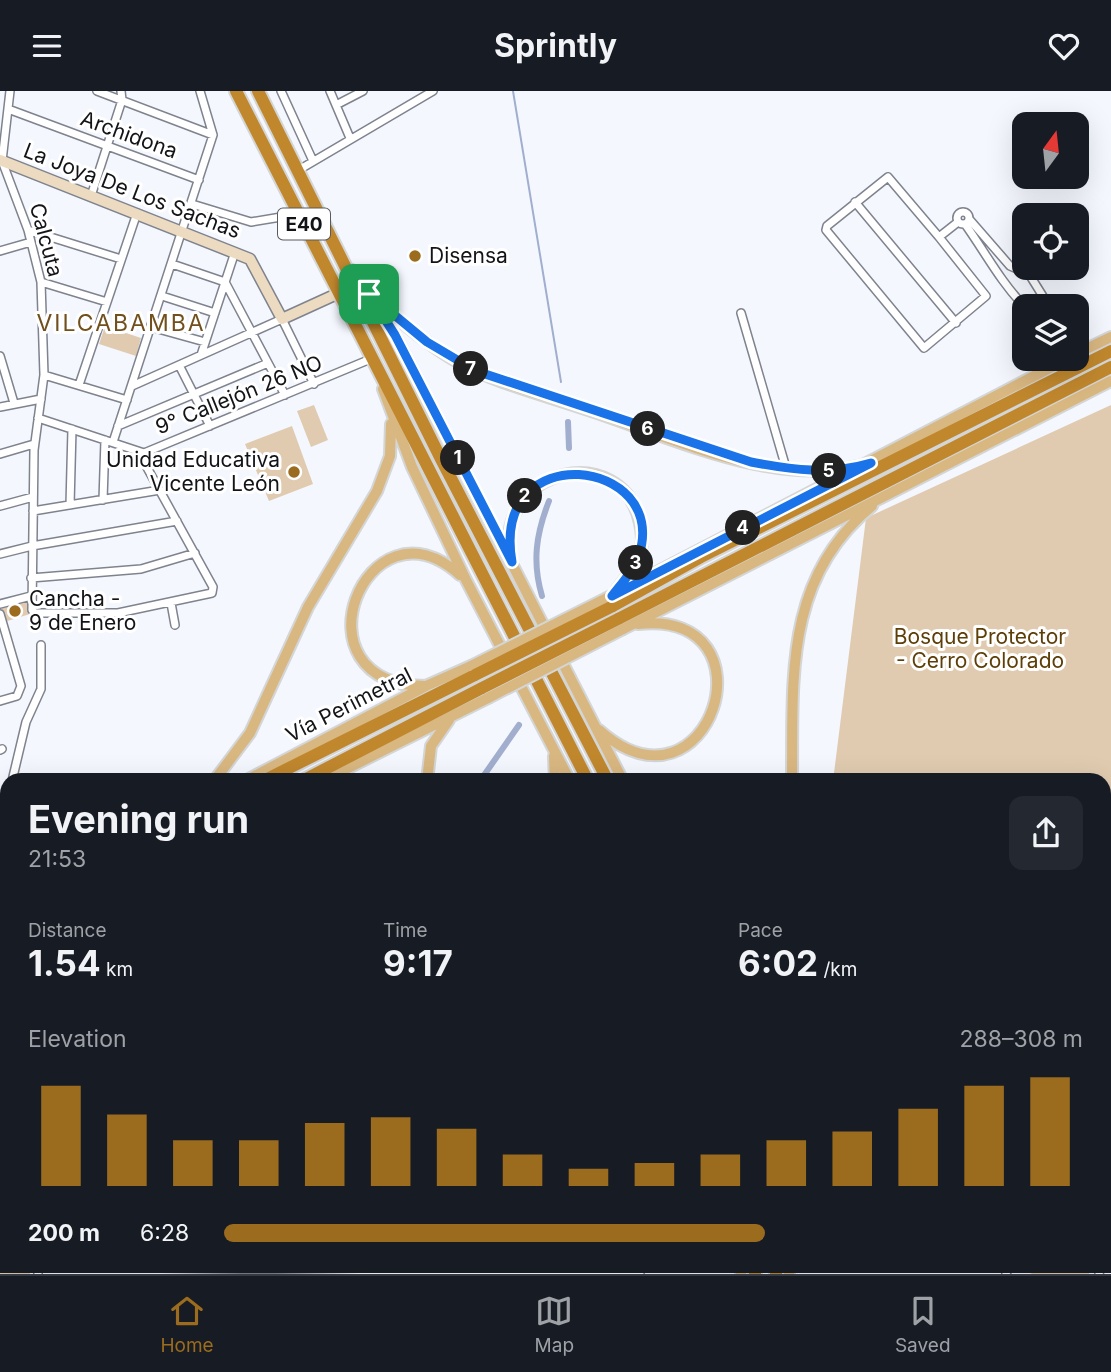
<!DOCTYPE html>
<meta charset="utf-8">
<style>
:root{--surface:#171b24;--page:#242831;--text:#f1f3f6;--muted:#9ea1a6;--line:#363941;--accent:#9b6b1e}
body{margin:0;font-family:Inter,sans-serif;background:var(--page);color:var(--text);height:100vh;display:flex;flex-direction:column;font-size:26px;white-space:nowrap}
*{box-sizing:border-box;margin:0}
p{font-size:23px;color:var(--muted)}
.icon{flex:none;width:38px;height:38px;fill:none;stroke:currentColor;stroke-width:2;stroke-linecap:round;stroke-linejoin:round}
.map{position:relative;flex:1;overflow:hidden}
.sheet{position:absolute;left:0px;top:682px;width:1111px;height:500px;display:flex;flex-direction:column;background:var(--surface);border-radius:21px 21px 0 0;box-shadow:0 7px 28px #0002}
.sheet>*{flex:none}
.needle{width:46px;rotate:15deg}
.controls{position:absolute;left:1012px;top:21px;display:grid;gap:14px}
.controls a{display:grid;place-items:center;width:77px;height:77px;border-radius:14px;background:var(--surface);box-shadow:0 7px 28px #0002;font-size:35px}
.pin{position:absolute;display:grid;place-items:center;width:60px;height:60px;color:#fff;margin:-30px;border-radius:14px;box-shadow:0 4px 10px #0006}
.km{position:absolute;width:35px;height:35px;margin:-18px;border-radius:50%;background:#222;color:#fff;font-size:19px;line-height:35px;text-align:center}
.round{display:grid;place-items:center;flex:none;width:74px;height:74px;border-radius:14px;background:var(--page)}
.head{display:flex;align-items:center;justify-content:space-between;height:119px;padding:0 28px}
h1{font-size:38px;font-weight:700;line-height:52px}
.figures{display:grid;grid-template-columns:repeat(3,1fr);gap:10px;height:119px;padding:7px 28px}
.figures div{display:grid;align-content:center}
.figures b{font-size:35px;font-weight:700}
.figures small{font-size:19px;font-weight:400}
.figures p{font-size:19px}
.chart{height:196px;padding:14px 28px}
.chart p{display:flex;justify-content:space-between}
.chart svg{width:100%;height:126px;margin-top:7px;stroke:var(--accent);stroke-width:6}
ul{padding:0 28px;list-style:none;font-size:23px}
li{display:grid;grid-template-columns:112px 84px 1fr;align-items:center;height:52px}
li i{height:18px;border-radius:9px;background:var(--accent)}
header{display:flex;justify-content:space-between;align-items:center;height:91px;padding:0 28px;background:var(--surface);font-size:32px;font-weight:700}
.tab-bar{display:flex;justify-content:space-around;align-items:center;height:98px;border-top:2px solid var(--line);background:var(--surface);font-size:19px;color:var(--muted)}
.tab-bar a{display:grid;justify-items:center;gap:4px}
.tab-bar .selected{color:var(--accent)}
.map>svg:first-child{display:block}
</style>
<header><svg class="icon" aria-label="menu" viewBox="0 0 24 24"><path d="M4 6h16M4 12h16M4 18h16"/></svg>Sprintly<svg class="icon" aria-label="heart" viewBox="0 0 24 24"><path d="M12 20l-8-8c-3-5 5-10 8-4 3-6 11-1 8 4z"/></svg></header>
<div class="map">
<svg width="1111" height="1183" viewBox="0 0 1111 1183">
<rect width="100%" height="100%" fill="#f4f7fe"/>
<path fill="#e0cbb0" d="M105,235L141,247L136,265L99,253Z
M314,314L328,349L311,356L297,320Z
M1111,314V864L1104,862V690H833L866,427Z
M292,335L313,393L269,410L245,353Z
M27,509L30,523L4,531L1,516Z
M1104,875L1111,878V1003L1104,1002Z
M1104,1079L1111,1080V1113L1104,1110Z
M0,1175L30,1176V1183H0Z
M1016,1176H1091L1089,1183H1032Z"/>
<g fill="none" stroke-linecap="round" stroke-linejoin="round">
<path stroke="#a1aece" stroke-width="2" d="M513,0L561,291"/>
<path stroke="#a1aece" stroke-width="6" d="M568,331L569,357
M542,505C532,471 536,443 549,410
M480,690L519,634
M3,859L7,858"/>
<g stroke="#7f838e" stroke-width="10">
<path id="street" d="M10,0L2,70L28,139L41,191L44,284L34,359L32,519L35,522H118L212,502L213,496L139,362
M97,0L213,44
M281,0L313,70
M330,0L350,47
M336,14L363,0
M8,18L199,89
M297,80L433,0
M91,105L122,9L121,0
M855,111L956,232
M192,113L251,131L299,123
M957 127a6 6 0 1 1 12 0a6 6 0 1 1-12 0Z
M970,129L1010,175L1029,183L1049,215
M965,133C985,161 1000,190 1024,215
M28,139L121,168
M939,146L888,86L827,135L826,139L924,257L986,205L939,146L958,131
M0,160L31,151
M172,173L225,191L285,304
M41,191L107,211
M162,205L215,222
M741,222L786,377
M151,236L205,251
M201,264L235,161
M0,265L14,312
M179,274L210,335
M44,284L127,309
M79,294L137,122
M132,295L282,228L314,293
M0,316L41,308
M38,327L144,362L373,267
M118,335L268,272
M113,351L213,44L200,0
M0,363L34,353
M103,409L105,349
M70,414L72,338
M0,415L33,406
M33,420L160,399
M0,463L32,455L177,430
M31,487L141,478L195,462
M171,512L175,534
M0,513L31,505
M0,523L21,595L17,605L0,610
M0,659L2,658
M12,690L26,631L41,598V554
M0,738L7,710
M1104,1037L1111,1038
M1104,1073L1111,1074
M1104,1134L1111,1139
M1104,1166L1111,1145
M81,1176L640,1183
M38,1183V1176
M1006,1183L1009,1176
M1099,1183L1101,1176"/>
</g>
<g stroke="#7f838e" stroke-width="13">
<path id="secondary" d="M0,69L250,168L282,228L339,202"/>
</g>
<g stroke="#d4d5d5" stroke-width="14">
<path id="primary" d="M352,179L395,244L623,690
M378,211C403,232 429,255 458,271C498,293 545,304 588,319C676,348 778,399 871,372
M1076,263L1111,246
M383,298L412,376L466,489L570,690
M510,465C496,375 623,350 640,432C643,445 643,458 637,469C632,480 623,490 616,500
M607,507L1067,268
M623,538L1111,290
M426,595C288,595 366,399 460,484
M599,639C710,737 779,518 638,533
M554,665L555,690
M214,690L250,642L308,516L377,400L390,365L391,333
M245,690L426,595L471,575
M322,690L488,607
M427,690L431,655L449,629
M792,690C793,587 784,487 872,415
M741,1183V1176
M789,1183V1176"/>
</g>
<g stroke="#d4d5d5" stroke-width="16">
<path id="highway" d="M236,0L588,690
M258,0L441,368L608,690
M611,516L701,466L1111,260
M618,528L1111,276
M263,690L475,584
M302,690L482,597
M0,811L7,809
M0,833L7,831
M755,1176V1183
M776,1183V1176"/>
</g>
<use href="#street" stroke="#fff" stroke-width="7"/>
<use href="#secondary" stroke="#ecdbc0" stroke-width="10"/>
<use href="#primary" stroke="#d9b781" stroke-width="10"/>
<use href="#highway" stroke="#c0872d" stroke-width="12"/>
<g stroke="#d4d5d5" stroke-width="14" stroke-linecap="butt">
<path id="primary-bridge" d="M471,575L607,507
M488,607L623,538"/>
</g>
<g stroke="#d4d5d5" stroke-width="16" stroke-linecap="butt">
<path id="highway-bridge" d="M475,584L611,516
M482,597L618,528"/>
</g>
<use href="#primary-bridge" stroke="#d9b781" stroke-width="10"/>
<use href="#highway-bridge" stroke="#c0872d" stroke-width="12"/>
</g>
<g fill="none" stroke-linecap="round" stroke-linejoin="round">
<g stroke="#fff" stroke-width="14">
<path id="route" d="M369,203L427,251L476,280L751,371C793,379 830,384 871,372L612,505C622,492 634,479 639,464C670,367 490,344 512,471L395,244Z"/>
</g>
<use href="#route" stroke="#1a73e8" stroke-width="9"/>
</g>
<g fill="#9b6b1e" stroke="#fff" stroke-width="2.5">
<circle cx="415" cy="165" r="7"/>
<circle cx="294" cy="381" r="7"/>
<circle cx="15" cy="520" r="7"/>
</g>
<g text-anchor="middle" stroke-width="6" stroke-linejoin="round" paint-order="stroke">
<rect fill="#fff" stroke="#595a5d" stroke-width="2" x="278" y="117.5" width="52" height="31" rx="5"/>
<g font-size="19" font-weight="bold" fill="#121418">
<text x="304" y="140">E40</text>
</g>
<g font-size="21" fill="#121418" stroke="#fff">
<text transform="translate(129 44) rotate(20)" y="7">Archidona</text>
<text transform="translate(132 100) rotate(21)" y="7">La Joya De Los Sachas</text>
<text transform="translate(46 149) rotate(75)" y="7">Calcuta</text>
<text transform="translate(239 304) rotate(-22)" y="7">9° Callejón 26 NO</text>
<text transform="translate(349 614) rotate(-27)" y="7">Vía Perimetral</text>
</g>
<g font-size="21" fill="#121418" stroke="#fff" text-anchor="start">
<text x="429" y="172">Disensa</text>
<text x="280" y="376" text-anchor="end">Unidad Educativa<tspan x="280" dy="24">Vicente León</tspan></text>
<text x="29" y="515">Cancha -<tspan x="29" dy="24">9 de Enero</tspan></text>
</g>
<g font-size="21" fill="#5d3e07" stroke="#fff">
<text x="980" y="553">Bosque Protector<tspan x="980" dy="24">- Cerro Colorado</tspan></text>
</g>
<g font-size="23" letter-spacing="2" fill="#71501d" stroke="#fff">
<text x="121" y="240">VILCABAMBA</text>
</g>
</g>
</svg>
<div class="controls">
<a><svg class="needle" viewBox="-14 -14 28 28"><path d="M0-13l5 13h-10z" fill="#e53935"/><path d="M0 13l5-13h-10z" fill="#9ea1a6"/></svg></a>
<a><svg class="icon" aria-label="locate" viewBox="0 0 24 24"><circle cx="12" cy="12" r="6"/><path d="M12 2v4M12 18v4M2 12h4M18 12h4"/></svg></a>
<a><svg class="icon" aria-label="layers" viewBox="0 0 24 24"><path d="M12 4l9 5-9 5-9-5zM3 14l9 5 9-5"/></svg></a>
</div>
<div class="pin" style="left:369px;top:203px;background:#1e9e55"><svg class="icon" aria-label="arrive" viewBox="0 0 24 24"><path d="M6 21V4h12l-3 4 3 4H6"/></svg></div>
<b class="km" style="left:458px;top:367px">1</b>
<b class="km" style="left:525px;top:405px">2</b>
<b class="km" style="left:636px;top:472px">3</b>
<b class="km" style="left:743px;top:437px">4</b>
<b class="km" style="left:829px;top:380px">5</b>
<b class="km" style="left:648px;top:338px">6</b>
<b class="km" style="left:471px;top:278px">7</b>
<section class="sheet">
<div class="head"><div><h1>Evening run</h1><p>21:53</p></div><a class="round"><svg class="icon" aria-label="share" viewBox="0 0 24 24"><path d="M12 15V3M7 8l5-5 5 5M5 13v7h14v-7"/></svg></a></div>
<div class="figures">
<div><p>Distance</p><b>1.54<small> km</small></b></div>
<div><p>Time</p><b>9:17</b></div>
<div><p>Pace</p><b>6:02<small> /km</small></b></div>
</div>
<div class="chart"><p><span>Elevation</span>288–308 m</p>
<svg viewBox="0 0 160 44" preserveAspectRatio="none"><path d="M5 44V9M15 44V19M25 44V28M35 44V28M45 44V22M55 44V20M65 44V24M75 44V33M85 44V38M95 44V36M105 44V33M115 44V28M125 44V25M135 44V17M145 44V9M155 44V6"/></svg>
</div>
<ul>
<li><b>200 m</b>6:28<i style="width:63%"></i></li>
</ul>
</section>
</div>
<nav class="tab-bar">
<a class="selected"><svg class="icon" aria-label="home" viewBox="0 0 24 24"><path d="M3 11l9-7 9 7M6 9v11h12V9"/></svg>Home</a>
<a><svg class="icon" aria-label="map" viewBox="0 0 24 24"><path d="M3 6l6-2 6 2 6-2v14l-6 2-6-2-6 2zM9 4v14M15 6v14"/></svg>Map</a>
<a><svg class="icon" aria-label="saved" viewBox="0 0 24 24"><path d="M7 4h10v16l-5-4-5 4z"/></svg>Saved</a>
</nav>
